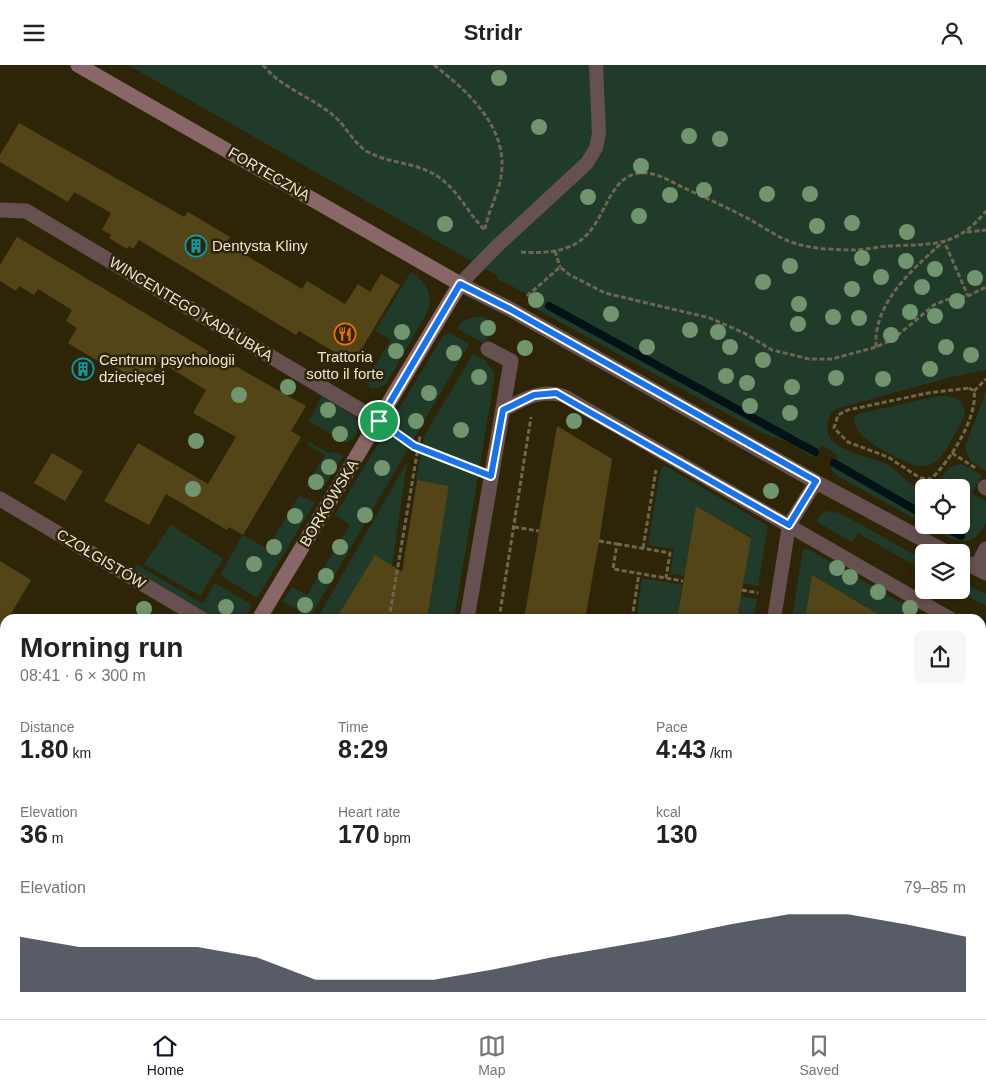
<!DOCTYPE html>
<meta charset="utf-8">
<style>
:root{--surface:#fff;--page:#f6f6f6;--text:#222;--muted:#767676;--line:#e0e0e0;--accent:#111827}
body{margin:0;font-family:Arial,sans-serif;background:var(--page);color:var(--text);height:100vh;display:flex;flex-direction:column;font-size:19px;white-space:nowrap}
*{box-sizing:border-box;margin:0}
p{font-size:16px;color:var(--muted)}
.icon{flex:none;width:28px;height:28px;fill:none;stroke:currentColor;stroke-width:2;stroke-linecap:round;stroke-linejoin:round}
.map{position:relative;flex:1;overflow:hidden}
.drawer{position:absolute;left:0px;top:549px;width:986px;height:406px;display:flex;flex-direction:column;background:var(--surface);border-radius:15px 15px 0 0;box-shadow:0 2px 8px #0003}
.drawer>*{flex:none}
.controls{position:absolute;left:915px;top:414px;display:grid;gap:10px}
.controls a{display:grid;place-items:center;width:55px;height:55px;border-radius:8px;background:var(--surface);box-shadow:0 2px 8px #0003;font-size:25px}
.pin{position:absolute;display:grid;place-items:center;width:42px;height:42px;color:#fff;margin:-21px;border:2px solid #fff;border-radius:50%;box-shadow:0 1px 5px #0007}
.round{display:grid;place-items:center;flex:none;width:52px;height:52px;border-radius:8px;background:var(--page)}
.summary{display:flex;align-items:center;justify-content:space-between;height:85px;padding:0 20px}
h1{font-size:28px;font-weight:700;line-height:38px}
.stats{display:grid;grid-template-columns:repeat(3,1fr);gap:8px;height:85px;padding:5px 20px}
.stats div{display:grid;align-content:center}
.stats b{font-size:25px;font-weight:700}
.stats small{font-size:14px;font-weight:400}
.stats p{font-size:14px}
.chart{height:140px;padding:10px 20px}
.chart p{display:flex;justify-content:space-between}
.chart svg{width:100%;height:90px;margin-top:5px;fill:var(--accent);opacity:.7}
header{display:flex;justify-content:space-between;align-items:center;height:65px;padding:0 20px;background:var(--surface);font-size:22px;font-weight:700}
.tabs{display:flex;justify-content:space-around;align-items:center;height:70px;border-top:1px solid var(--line);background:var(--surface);font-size:14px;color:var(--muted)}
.tabs a{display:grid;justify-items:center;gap:2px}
.tabs .on{color:var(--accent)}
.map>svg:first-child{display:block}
</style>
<header><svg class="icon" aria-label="menu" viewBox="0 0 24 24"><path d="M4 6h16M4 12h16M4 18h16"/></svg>Stridr<svg class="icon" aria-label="person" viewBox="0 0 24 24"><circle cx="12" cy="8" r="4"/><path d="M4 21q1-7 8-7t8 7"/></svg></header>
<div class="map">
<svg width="986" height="954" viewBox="0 0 986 954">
<rect width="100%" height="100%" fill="#2e2508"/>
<path fill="#213b2b" d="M128,0H986V305L951,312L835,344C831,348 829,352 828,357C820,387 871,390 889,401C901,408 910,422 924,425V459L836,410L831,404L837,390L822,380L813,392L810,391L790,378L760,367L531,241L535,233L498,214L496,210Z
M411,207C424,215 432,228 429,244L386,319L379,323H370L367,317L368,312L391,275L375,266Z
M474,252H483L496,257L484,278L457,264L463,256Z
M450,268L469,279L309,554H296L300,547L283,536L292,522L307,530L350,460L335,450L443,271Z
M473,289L486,296L495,310L454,554H427L449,421L416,415L424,371Z
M986,327V406L970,396L965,382Z
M323,329L357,354C360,365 356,373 346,378L309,356Z
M938,331C951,331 963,332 965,347C963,356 957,364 953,372C944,389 936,406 913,400C896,391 852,374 854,353L858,349Z
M309,377L326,387L338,388L343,391L322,425L306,421L325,390L308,380Z
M407,397L392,501L336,554H317Z
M962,399L982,411L972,428L986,436V458L976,472C959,483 941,468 926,460H961V422H934L950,402Z
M664,400L768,461L758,521L743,518L751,472L696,441L684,511L670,509L674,484L648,480L660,407Z
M299,431L315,437L257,533L220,510L243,470L267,484Z
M827,446L840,448L924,495V525H927L925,528L915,521L923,505L858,468L852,477L817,457L820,450Z
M171,460L223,494L200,531L144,499Z
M803,484H808L915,546L911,554H865L867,542L812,510L805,554H792Z
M136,499L203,539L215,518L252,540L244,554H217L134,505Z
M642,513L682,520L677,554H636Z
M961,516L986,529V541L958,525H961Z
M741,531L757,534L753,554H737Z
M5,847V947L0,954V855Z
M40,950H79V954H38Z"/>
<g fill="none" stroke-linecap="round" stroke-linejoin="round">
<path stroke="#021216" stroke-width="8" d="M549,241L815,387
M834,398L924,450
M941,460L961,471"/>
</g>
<path fill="#534517" d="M19,58L184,152L188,147L230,172L226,178L302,224L307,216L345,239L358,219L370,227L381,209L400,220L353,298L299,266L296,270L139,175L133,184L129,181L127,184L109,173L111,170L102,165L111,148L74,127L68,137L0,97V90Z
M17,172L205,284L306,341L291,366L301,372L243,470L229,462L227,465L166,429L149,460L104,436L138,378L208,419L236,372L193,348L206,325L159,296L145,320L100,293L98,296L68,278L77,263L66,256L72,245L38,224L34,230L19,221L16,226L0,216V200Z
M557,361L612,394L599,476L585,554H524Z
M52,388L83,406L65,436L34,418Z
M417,415L449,421L427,554H336L375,490L402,507Z
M696,441L751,473L737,554H677Z
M0,496L31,515L8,554H5V559L0,568Z
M812,510L843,528L886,554H805Z"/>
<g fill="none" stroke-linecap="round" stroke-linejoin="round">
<path stroke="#6e664e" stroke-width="3" stroke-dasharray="5 2.5" stroke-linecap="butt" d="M263,0C281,23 312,32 334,51C346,61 354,79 368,87C390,99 416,97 437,111C459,125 467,148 485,165
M434,0C470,28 512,66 500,117C496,133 488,148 485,164
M967,167L986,165
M555,186L560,202
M521,187C536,188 552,188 566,183C610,169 602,105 647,108C659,109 672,117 682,122C704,132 726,142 747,153C764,162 782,176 801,180C817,184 837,185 854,185C866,185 879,181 891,181C934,179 957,182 986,146
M527,231L560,202L570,210L605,228L710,253L744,268L772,285L809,294H832L876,282L892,275L934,240L946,235L968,231L986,222
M876,282C873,237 914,203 944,176L968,231
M969,323L974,326C978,352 950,396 931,414L920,413L888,392L848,377L834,363L838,350L848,345L928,328Z
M974,326L986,314
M396,368L415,381L473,404
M952,388L977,404
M514,462L539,466
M599,476L617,479L613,504L683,516
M617,479L670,488L666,513
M643,483L656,405
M742,525L758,528
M389,554L420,371
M499,554L531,352
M632,554L639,508
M981,813L986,810
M981,944L986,947
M213,950L220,954
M732,950L755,954
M323,954V950
M719,954V950
M779,954L780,950"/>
<path stroke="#665050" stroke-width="14" d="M460,219L496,182L587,98L596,83L599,68L596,0
M503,345C522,335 541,323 564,331L951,554
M774,554L789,460L816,417
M981,571L986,574
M108,954L109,950
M450,954L451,950"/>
<path stroke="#665050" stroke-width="15" d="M0,145L26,146L379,356
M460,219L510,244L816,417L948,488
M985,422L986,423
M0,434L202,554
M961,495L986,508
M976,503L986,484
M467,554L511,296L488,284
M0,727L5,730
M981,784L986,785
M180,950L187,954
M397,954L398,950"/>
<path stroke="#896768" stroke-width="15" d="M78,0L460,219L259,554
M15,954L17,950"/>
</g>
<g fill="#71956e">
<circle cx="499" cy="13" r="8"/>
<circle cx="539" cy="62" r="8"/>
<circle cx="689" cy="71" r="8"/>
<circle cx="720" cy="74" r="8"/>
<circle cx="641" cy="101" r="8"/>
<circle cx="704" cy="125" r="8"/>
<circle cx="767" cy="129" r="8"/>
<circle cx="810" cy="129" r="8"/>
<circle cx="670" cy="130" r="8"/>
<circle cx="588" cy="132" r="8"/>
<circle cx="639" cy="151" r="8"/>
<circle cx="852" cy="158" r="8"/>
<circle cx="445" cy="159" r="8"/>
<circle cx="817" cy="161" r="8"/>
<circle cx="907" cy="167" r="8"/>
<circle cx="862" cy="193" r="8"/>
<circle cx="906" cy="196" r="8"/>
<circle cx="790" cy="201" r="8"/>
<circle cx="935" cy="204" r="8"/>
<circle cx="881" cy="212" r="8"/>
<circle cx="975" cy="213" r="8"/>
<circle cx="763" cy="217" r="8"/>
<circle cx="922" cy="222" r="8"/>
<circle cx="852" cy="224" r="8"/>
<circle cx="536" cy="235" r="8"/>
<circle cx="957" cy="236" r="8"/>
<circle cx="799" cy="239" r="8"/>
<circle cx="910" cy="247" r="8"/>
<circle cx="611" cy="249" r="8"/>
<circle cx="935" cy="251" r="8"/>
<circle cx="833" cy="252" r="8"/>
<circle cx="859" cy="253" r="8"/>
<circle cx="798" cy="259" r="8"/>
<circle cx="488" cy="263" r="8"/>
<circle cx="690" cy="265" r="8"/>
<circle cx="402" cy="267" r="8"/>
<circle cx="718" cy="267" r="8"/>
<circle cx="891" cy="270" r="8"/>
<circle cx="647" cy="282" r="8"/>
<circle cx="730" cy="282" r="8"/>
<circle cx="946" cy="282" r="8"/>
<circle cx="525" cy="283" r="8"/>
<circle cx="396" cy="286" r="8"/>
<circle cx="454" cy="288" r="8"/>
<circle cx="971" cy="290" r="8"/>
<circle cx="763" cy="295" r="8"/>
<circle cx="930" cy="304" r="8"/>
<circle cx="726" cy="311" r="8"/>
<circle cx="479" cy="312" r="8"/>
<circle cx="836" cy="313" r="8"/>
<circle cx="883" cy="314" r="8"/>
<circle cx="747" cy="318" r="8"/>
<circle cx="288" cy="322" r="8"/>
<circle cx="792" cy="322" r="8"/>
<circle cx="429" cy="328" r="8"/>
<circle cx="239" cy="330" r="8"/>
<circle cx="750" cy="341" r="8"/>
<circle cx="328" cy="345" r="8"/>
<circle cx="790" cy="348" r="8"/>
<circle cx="416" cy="356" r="8"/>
<circle cx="574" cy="356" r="8"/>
<circle cx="461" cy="365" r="8"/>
<circle cx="340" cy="369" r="8"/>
<circle cx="196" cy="376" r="8"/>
<circle cx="329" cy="402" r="8"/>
<circle cx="382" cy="403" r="8"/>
<circle cx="316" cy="417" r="8"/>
<circle cx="193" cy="424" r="8"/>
<circle cx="771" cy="426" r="8"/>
<circle cx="365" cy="450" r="8"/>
<circle cx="295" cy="451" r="8"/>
<circle cx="274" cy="482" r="8"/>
<circle cx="340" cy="482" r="8"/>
<circle cx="254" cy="499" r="8"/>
<circle cx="837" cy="503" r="8"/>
<circle cx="326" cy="511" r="8"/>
<circle cx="850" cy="512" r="8"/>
<circle cx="878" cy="527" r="8"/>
<circle cx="305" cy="540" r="8"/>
<circle cx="226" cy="542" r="8"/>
<circle cx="910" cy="543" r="8"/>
<circle cx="144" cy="544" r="8"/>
</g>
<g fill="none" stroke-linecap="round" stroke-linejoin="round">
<g stroke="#fff" stroke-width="10">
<path id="route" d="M460,219L510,244L816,416L789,460L556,328L534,330L503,345L491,411L414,381L379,356Z"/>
</g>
<use href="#route" stroke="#1a73e8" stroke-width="6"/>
</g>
<defs>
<g id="building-ring" transform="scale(1.125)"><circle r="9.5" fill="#2e2508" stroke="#0f9aa8" stroke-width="1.5"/><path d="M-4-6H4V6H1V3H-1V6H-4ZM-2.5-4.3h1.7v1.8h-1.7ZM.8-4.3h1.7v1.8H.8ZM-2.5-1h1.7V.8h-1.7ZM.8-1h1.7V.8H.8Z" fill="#0f9aa8"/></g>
<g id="restaurant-ring" transform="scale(1.125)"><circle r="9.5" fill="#2e2508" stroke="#e8710a" stroke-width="1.5"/><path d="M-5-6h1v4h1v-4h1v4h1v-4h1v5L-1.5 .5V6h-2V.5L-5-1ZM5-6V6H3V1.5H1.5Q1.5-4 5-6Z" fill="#e8710a"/></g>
</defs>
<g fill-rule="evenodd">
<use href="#building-ring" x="196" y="181"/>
<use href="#restaurant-ring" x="345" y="269"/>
<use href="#building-ring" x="83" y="304"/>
</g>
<g text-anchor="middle" stroke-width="5" stroke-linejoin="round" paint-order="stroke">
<g font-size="15" fill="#ebe6d5" stroke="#2e2508">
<text transform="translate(269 109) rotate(30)" y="5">FORTECZNA</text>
<text transform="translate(191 244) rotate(31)" y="5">WINCENTEGO KADŁUBKA</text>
<text transform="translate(329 438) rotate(-59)" y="5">BORKOWSKA</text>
<text transform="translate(101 494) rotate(31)" y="5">CZOŁGISTÓW</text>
</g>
<g font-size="15" fill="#ebe6d5" stroke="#2e2508" text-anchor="start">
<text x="212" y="186">Dentysta Kliny</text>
<text x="345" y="297" text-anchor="middle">Trattoria<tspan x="345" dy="17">sotto il forte</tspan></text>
<text x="99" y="300">Centrum psychologii<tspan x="99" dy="17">dziecięcej</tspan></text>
</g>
</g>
</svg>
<div class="controls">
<a><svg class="icon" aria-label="locate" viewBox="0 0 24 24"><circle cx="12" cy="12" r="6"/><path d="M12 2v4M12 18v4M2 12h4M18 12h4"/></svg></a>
<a><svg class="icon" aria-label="layers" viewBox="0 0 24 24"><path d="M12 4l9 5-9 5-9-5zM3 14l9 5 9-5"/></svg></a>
</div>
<div class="pin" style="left:379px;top:356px;background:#1e9e55"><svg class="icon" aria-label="arrive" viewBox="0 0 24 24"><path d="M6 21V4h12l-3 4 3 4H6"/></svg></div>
<section class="drawer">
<div class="summary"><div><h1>Morning run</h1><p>08:41 · 6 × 300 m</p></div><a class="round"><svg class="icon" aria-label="share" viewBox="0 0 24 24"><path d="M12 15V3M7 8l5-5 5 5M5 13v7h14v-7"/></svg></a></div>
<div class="stats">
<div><p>Distance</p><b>1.80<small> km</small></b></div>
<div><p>Time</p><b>8:29</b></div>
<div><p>Pace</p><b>4:43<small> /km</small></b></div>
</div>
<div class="stats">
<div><p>Elevation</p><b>36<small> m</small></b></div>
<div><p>Heart rate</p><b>170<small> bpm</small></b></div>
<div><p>kcal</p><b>130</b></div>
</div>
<div class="chart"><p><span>Elevation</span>79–85 m</p>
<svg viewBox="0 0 160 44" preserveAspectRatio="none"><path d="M0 44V17L10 22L20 22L30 22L40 27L50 38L60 38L70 38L80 33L90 27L100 22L110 17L120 11L130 6L140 6L150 11L160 17V44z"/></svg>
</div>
</section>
</div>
<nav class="tabs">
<a class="on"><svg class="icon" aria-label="home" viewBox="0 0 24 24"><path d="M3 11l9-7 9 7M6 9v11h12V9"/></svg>Home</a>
<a><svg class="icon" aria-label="map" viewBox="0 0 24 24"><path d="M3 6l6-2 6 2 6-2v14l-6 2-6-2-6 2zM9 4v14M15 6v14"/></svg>Map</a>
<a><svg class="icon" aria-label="saved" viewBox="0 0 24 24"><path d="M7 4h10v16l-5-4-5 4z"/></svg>Saved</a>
</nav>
